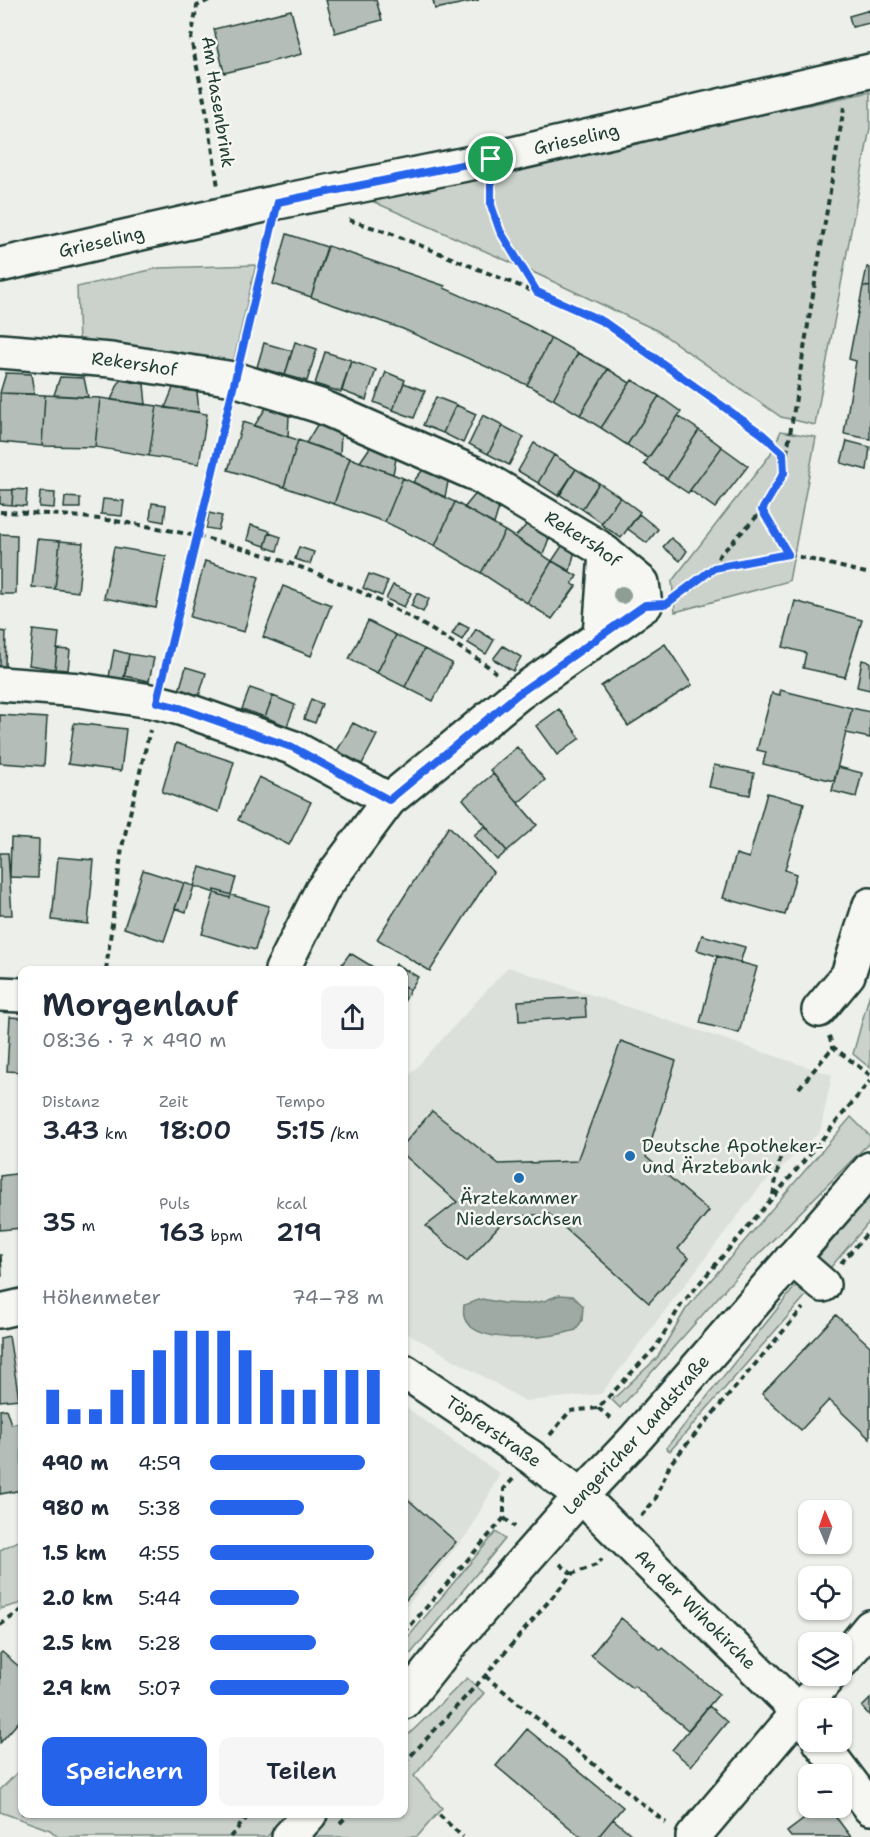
<!DOCTYPE html>
<html lang="de">
<meta charset="utf-8">
<style>
:root{--surface:#fff;--page:#f6f6f7;--text:#1f2937;--muted:#747a83;--accent:#2563eb}
body{margin:0;font-family:"Shantell Sans",sans-serif;background:var(--page);color:var(--text);height:100vh;display:flex;flex-direction:column;font-size:22px;white-space:nowrap}
*{box-sizing:border-box;margin:0}
p{font-size:20px;color:var(--muted)}
.icon{flex:none;width:33px;height:33px;fill:none;stroke:currentColor;stroke-width:2;stroke-linecap:round;stroke-linejoin:round}
.map{position:relative;flex:1;overflow:hidden}
.side{position:absolute;left:18px;top:966px;width:390px;height:852px;display:flex;flex-direction:column;background:var(--surface);border-radius:12px;box-shadow:0 2px 4px #0004}
.side>*{flex:none}
.needle{width:39px;rotate:358deg}
.buttons{position:absolute;left:798px;top:1500px;display:grid;gap:12px}
.buttons a{display:grid;place-items:center;width:54px;height:54px;border-radius:12px;background:var(--surface);box-shadow:0 2px 4px #0004;font-size:30px}
.pin{position:absolute;display:grid;place-items:center;width:51px;height:51px;color:#fff;margin:-26px;border:3px solid #fff;border-radius:50%;box-shadow:0 2px 6px #0007}
.round{display:grid;place-items:center;flex:none;width:63px;height:63px;border-radius:12px;background:var(--page)}
.head{display:flex;align-items:center;justify-content:space-between;height:102px;padding:0 24px}
h1{font-size:33px;font-weight:600;line-height:45px}
.metrics{display:grid;grid-template-columns:repeat(3,1fr);gap:9px;height:102px;padding:6px 24px}
.metrics div{display:grid;align-content:center}
.metrics b{font-size:26px;font-weight:600}
.metrics small{font-size:16px;font-weight:400}
.metrics p{font-size:16px}
.chart{height:168px;padding:12px 24px}
.chart p{display:flex;justify-content:space-between}
.chart svg{width:100%;height:108px;margin-top:6px;stroke:var(--accent);stroke-width:6}
.cta{display:flex;gap:12px;margin-top:auto;padding:12px 24px}
.cta a{flex:1;height:69px;border-radius:12px;background:var(--accent);color:#fff;font-size:24px;font-weight:600;line-height:69px;text-align:center}
.cta a+a{background:var(--page);color:var(--text)}
ul{padding:0 24px;list-style:none;font-size:20px}
li{display:grid;grid-template-columns:96px 72px 1fr;align-items:center;height:45px}
li i{height:15px;border-radius:8px;background:var(--accent)}
.map>svg:first-child{display:block}
</style>
<div class="map">
<svg width="870" height="1837" viewBox="0 0 870 1837">
<rect width="100%" height="100%" fill="#edefea"/>
<filter id="ink" filterUnits="userSpaceOnUse"><feTurbulence type="fractalNoise" baseFrequency=".0167" numOctaves="2"/><feDisplacementMap in="SourceGraphic" scale="12" xChannelSelector="R" yChannelSelector="G"/><feConvolveMatrix kernelMatrix="1 2 1 2 8 2 1 2 1" color-interpolation-filters="sRGB"/></filter>
<g filter="url(#ink)">
<path fill="#dce0db" d="M508,967L832,1075L820,1132L759,1188L601,1394L525,1401L404,1331V1081Z
M404,1406L500,1474L469,1532L404,1609Z"/>
<path fill="#cbd2cc" stroke="#758880" stroke-width="1.5" d="M870,92V128L815,425L781,417L658,331L537,274L365,198Z
M256,265L232,368L79,343L77,287L159,268Z
M781,431L816,437L789,581L675,612L672,581L770,455Z
M870,993V1068L853,1054Z
M851,1117L870,1136V1142L735,1278L620,1408L612,1400L657,1358L686,1309Z
M870,1194V1221L825,1274L813,1264Z
M798,1283L809,1292L670,1451L666,1448Z
M496,1532L505,1539L404,1662V1642Z
M22,1539V1603L0,1609V1550Z
M467,1678L484,1693L414,1776L442,1808L417,1837H308L328,1814H404V1739Z
M18,1772L22,1773V1814H286L267,1837H58L50,1830L0,1812V1790Z"/>
<path fill="#9faaa4" stroke="#6c7e77" stroke-width="1.5" d="M559,1295L573,1296L583,1306L582,1320L576,1330C551,1338 490,1344 470,1326C463,1320 463,1313 464,1305L482,1299L503,1303L525,1304L544,1301Z"/>
<path fill="#b4bdb8" stroke="#1f3d34" stroke-width="1.5" d="M326,0H376L382,20L335,33Z
M433,0H479L435,9Z
M291,10L302,54L224,73L214,29Z
M870,10V23L852,27L849,16Z
M287,234L327,247L311,297L273,284Z
M328,246L445,286L444,288L527,325L551,338L527,385L403,329L311,297Z
M867,267L870,268V287L863,286Z
M863,286L870,287V439L844,434L856,361L849,359Z
M551,338L578,353L553,399L527,385Z
M295,342L317,349L307,381L285,375Z
M264,343L292,351L285,375L257,367Z
M325,352L351,360L341,392L315,384Z
M578,353L608,369L580,415L553,399Z
M351,361L376,370L366,400L342,391Z
M608,369L630,383L601,428L580,415Z
M386,372L405,380L393,410L374,402Z
M6,373L31,374L34,394L0,393Z
M60,377L84,378L88,397L54,395Z
M120,380L144,384L146,405L111,400Z
M632,380L659,396L627,445L601,428Z
M404,383L425,391L414,418L393,410Z
M173,388L197,392L199,412L165,408Z
M0,393L45,395L42,446L0,442Z
M45,395L100,398L95,447L42,446Z
M659,396L681,412L648,458L627,445Z
M436,397L456,405L443,433L423,425Z
M100,398L157,406L149,456L95,447Z
M456,405L476,414L463,443L443,433Z
M157,406L207,414L199,464L149,456Z
M266,408L289,416L288,437L254,426Z
M483,415L503,425L488,454L469,444Z
M678,416L699,430L667,479L644,464Z
M243,422L298,440L284,487L228,470Z
M317,425L341,432L340,455L306,443Z
M503,426L524,437L509,465L488,454Z
M699,430L722,447L688,493L667,479Z
M298,440L350,458L334,504L284,487Z
M847,441L870,447L867,470L841,463Z
M373,443L397,454L393,474L360,462Z
M534,443L554,455L538,483L518,471Z
M722,447L748,466L715,508L690,490Z
M554,455L576,469L558,496L538,483Z
M350,458L403,478L385,522L334,504Z
M426,466L449,477L445,497L413,482Z
M576,469L599,483L582,509L560,495Z
M403,478L455,502L435,546L385,522Z
M599,483L620,497L602,523L582,509Z
M13,489L27,490L26,506L12,505Z
M0,490H13L12,505L0,504Z
M478,491L500,504L494,524L464,508Z
M40,492L55,493L54,508L39,507Z
M65,497L80,498V508H64Z
M620,497L640,512L621,538L601,524Z
M103,499L124,501L122,516L101,514Z
M455,502L505,531L481,573L435,546Z
M152,503L166,505L164,522L150,519Z
M209,513L222,516L218,530L206,528Z
M639,514L658,529L647,543L628,529Z
M530,521L550,535L543,555L515,537Z
M251,525L270,531L265,546L247,540Z
M505,531L552,561L527,603L481,573Z
M269,533L281,537L277,551L265,547Z
M0,534L17,535L16,594H0Z
M671,538L687,551L680,561L663,547Z
M37,539L60,541L55,589L32,587Z
M60,541L83,543L78,592L55,589Z
M564,543L575,550L570,571L552,561Z
M114,547L166,556L156,608L104,598Z
M299,547L314,552L310,564L295,559Z
M205,561L259,577L244,632L190,617Z
M552,561L577,576L572,584L576,586L552,619L527,603Z
M369,574L388,581L382,596L363,588Z
M393,585L411,593L404,607L386,599Z
M283,586L331,605L311,656L263,637Z
M417,593L429,599L423,612L411,606Z
M795,601L862,620L845,677L803,668L806,653L783,647Z
M368,621L396,635L377,673L349,659Z
M459,623L469,628L462,640L452,634Z
M476,629L494,640L486,654L468,643Z
M33,630L59,633L55,669L29,665Z
M0,631L6,632L5,667H0Z
M396,635L424,649L405,687L377,673Z
M665,644L692,685L628,726L601,686Z
M503,646L521,657L513,671L493,659Z
M57,649L70,650L68,670L55,669Z
M424,649L452,663L433,701L405,687Z
M114,650L129,654L124,679L109,677Z
M129,654L154,658L149,681L124,676Z
M862,660L870,662V690L857,687Z
M186,667L206,673L199,696L179,691Z
M250,688L273,696L265,717L242,709Z
M780,690L852,708L834,781L763,764L766,752L757,750L772,693L780,695Z
M273,696L295,705L287,726L265,717Z
M311,699L322,704L315,723L304,719Z
M852,708L870,712V738L846,733Z
M559,709L580,738L557,755L536,726Z
M0,715L47,718L44,766L0,763Z
M74,723L126,729L121,771L68,764Z
M353,723L377,735L362,764L337,751Z
M176,743L234,762L219,812L162,792Z
M517,747L545,780L518,803L490,770Z
M714,765L754,773L750,795L709,787Z
M838,767L862,773L856,797L832,791Z
M493,774L537,825L507,851L463,799Z
M259,777L311,802L289,845L238,820Z
M767,793L804,803L785,870L796,874L785,915L723,898L736,854L749,858Z
M449,826L493,872L430,971L377,939Z
M485,826L507,851L497,860L474,835Z
M11,838L39,840L38,878L10,877Z
M0,853H8L12,915H0Z
M58,857L94,860L88,924L52,920Z
M200,867L236,878L230,898L194,886Z
M143,870L184,883L164,941L124,928Z
M184,883L194,886L186,912L175,908Z
M215,890L269,906L255,950L202,934Z
M702,935L745,947L740,963L697,950Z
M350,953L378,970H338Z
M717,956L757,967L739,1033L700,1023Z
M396,964L418,977L410,990L404,986V970H392Z
M404,986L410,990L404,1002Z
M585,997L586,1017L519,1021L518,1001Z
M10,1017L22,1018V1072L7,1071Z
M621,1041L676,1061L646,1157L709,1211L678,1249L689,1258L649,1303L549,1214L507,1217L467,1261L426,1226L457,1202L404,1155V1144L432,1111L499,1164L577,1161Z
M22,1173V1228L0,1230V1176Z
M0,1255H1L2,1276H0Z
M836,1315L870,1346V1439L829,1400L801,1430L762,1394Z
M9,1336L19,1399L0,1401V1338Z
M6,1409L11,1424L22,1422V1490L0,1494V1410Z
M404,1496L456,1542L404,1602Z
M621,1618L661,1650L663,1648L719,1694L688,1730L634,1686L632,1688L591,1655Z
M2,1652L22,1669V1718L0,1743V1654Z
M870,1699V1716L862,1707Z
M709,1706L727,1722L691,1766L672,1750Z
M527,1729L623,1807L598,1837H581L496,1766Z
M819,1808H829L851,1837H791L787,1832Z
M613,1819L631,1834L628,1837H598Z"/>
<g fill="none" stroke-linecap="round" stroke-linejoin="round">
<g stroke="#1f3d34" stroke-width="38">
<g id="minor">
<path id="s1" d="M0,265L278,202L491,159L870,71"/>
<path id="s2" d="M0,351L111,360L234,379L320,406L478,475L597,546L642,583L645,605L518,694L389,800L322,890L282,970"/>
<path d="M600,636L606,553"/>
<path d="M0,684L80,690L157,702L180,708L294,748L389,800"/>
<path d="M0,994L22,995"/>
<path d="M819,1010L848,975L870,905"/>
<path d="M792,1258L823,1285"/>
<path d="M0,1311L22,1306"/>
<path id="s3" d="M404,1371L531,1457L581,1496L798,1711L808,1726"/>
<path d="M842,1661L870,1627"/>
<path d="M820,1742L870,1808"/>
<path d="M693,1837L829,1676"/>
</g>
</g>
<g stroke="#1f3d34" stroke-width="38">
<g id="major">
<path id="s4" d="M404,1702L447,1648L581,1496L636,1438L870,1169"/>
<path d="M289,1837L310,1814"/>
</g>
</g>
<path stroke="#1f3d34" stroke-width="4" stroke-dasharray="6 4.5" stroke-linecap="butt" d="M209,0L197,6L191,39L208,119L218,187
M490,188C491,228 517,259 536,292
M349,220L390,233L537,293L604,323L762,434L783,453L784,473L762,511L719,556L714,568
M241,352L270,234
M785,464L844,107
M763,511L788,554
M0,512C160,515 325,558 459,647C471,655 485,663 496,673
M674,598L714,568L788,554L870,574
M164,673L227,409
M106,970L122,847L150,730
M829,1036L833,1047L870,1075
M799,1088L833,1047
M773,1195L782,1149
M841,1263L870,1230
M598,1408L613,1420
M550,1435L570,1411L598,1408L656,1347L681,1305L804,1161L870,1081
M641,1516L655,1500L670,1464L803,1308
M504,1518L515,1527
M560,1564L572,1574
M0,1625L22,1610
M404,1633L504,1518V1489L513,1479
M485,1676L666,1823
M404,1763L485,1676L572,1574L596,1565L602,1559
M439,1815L463,1837
M340,1823L349,1814
M230,1837L250,1814"/>
<use href="#minor" stroke="#f6f6f2" stroke-width="33"/>
<use href="#major" stroke="#f6f6f2" stroke-width="33"/>
</g>
<circle fill="#8e9e96" cx="622" cy="595" r="9"/>
</g>
<g fill="none" stroke-linecap="round" stroke-linejoin="round" filter="url(#ink)">
<g stroke="#fff" stroke-width="12">
<path id="route" d="M491,159V205L500,231L537,292L604,322L762,434L783,453L784,473L762,510L788,554L714,568L666,604L645,605L518,694L389,800L294,748L180,708L157,702L278,202Z"/>
</g>
<use href="#route" stroke="#2563eb" stroke-width="8"/>
</g>
<g fill="#1f6fb2" stroke="#f6f6f2" stroke-width="2">
<circle cx="630" cy="1156" r="6"/>
<circle cx="519" cy="1178" r="6"/>
</g>
<g text-anchor="middle" stroke-width="5" stroke-linejoin="round" paint-order="stroke">
<g font-size="18" fill="#1f3d34" stroke="#f6f6f2">
<text transform="translate(218 102) rotate(81)" y="6">Am Hasenbrink</text>
<text dy="6" stroke="none"><textPath href="#s1" startOffset="590">Grieseling</textPath></text>
<text dy="6" stroke="none"><textPath href="#s1" startOffset="104">Grieseling</textPath></text>
<text dy="6" stroke="none"><textPath href="#s2" startOffset="135">Rekershof</textPath></text>
<text dy="6" stroke="none"><textPath href="#s2" startOffset="621">Rekershof</textPath></text>
<text dy="6" stroke="none"><textPath href="#s3" startOffset="108">Töpferstraße</textPath></text>
<text dy="6" stroke="none"><textPath href="#s4" startOffset="354">Lengericher Landstraße</textPath></text>
<text dy="6" stroke="none"><textPath href="#s3" startOffset="378">An der Wihokirche</textPath></text>
</g>
<g font-size="18" fill="#1f3d34" stroke="#f6f6f2" text-anchor="start">
<text x="642" y="1152">Deutsche Apotheker-<tspan x="642" dy="21">und Ärztebank</tspan></text>
<text x="519" y="1204" text-anchor="middle">Ärztekammer<tspan x="519" dy="21">Niedersachsen</tspan></text>
</g>
</g>
</svg>
<div class="buttons">
<a><svg class="needle" viewBox="-14 -14 28 28"><path d="M0-13l5 13h-10z" fill="#e53935"/><path d="M0 13l5-13h-10z" fill="#747a83"/></svg></a>
<a><svg class="icon" aria-label="locate" viewBox="0 0 24 24"><circle cx="12" cy="12" r="6"/><path d="M12 2v4M12 18v4M2 12h4M18 12h4"/></svg></a>
<a><svg class="icon" aria-label="layers" viewBox="0 0 24 24"><path d="M12 4l9 5-9 5-9-5zM3 14l9 5 9-5"/></svg></a>
<a>+</a>
<a>−</a>
</div>
<div class="pin" style="left:491px;top:159px;background:#1e9e55"><svg class="icon" aria-label="arrive" viewBox="0 0 24 24"><path d="M6 21V4h12l-3 4 3 4H6"/></svg></div>
<section class="side">
<div class="head"><div><h1>Morgenlauf</h1><p>08:36 · 7 × 490 m</p></div><a class="round"><svg class="icon" aria-label="share" viewBox="0 0 24 24"><path d="M12 15V3M7 8l5-5 5 5M5 13v7h14v-7"/></svg></a></div>
<div class="metrics">
<div><p>Distanz</p><b>3.43<small> km</small></b></div>
<div><p>Zeit</p><b>18:00</b></div>
<div><p>Tempo</p><b>5:15<small> /km</small></b></div>
</div>
<div class="metrics">
<div><b>35<small> m</small></b></div>
<div><p>Puls</p><b>163<small> bpm</small></b></div>
<div><p>kcal</p><b>219</b></div>
</div>
<div class="chart"><p><span>Höhenmeter</span>74–78 m</p>
<svg viewBox="0 0 160 44" preserveAspectRatio="none"><path d="M5 44V30M15 44V38M25 44V38M35 44V30M45 44V22M55 44V14M65 44V6M75 44V6M85 44V6M95 44V14M105 44V22M115 44V30M125 44V30M135 44V22M145 44V22M155 44V22"/></svg>
</div>
<ul>
<li><b>490 m</b>4:59<i style="width:89%"></i></li>
<li><b>980 m</b>5:38<i style="width:54%"></i></li>
<li><b>1.5 km</b>4:55<i style="width:94%"></i></li>
<li><b>2.0 km</b>5:44<i style="width:51%"></i></li>
<li><b>2.5 km</b>5:28<i style="width:61%"></i></li>
<li><b>2.9 km</b>5:07<i style="width:80%"></i></li>
</ul>
<div class="cta"><a>Speichern</a><a>Teilen</a></div>
</section>
</div>
